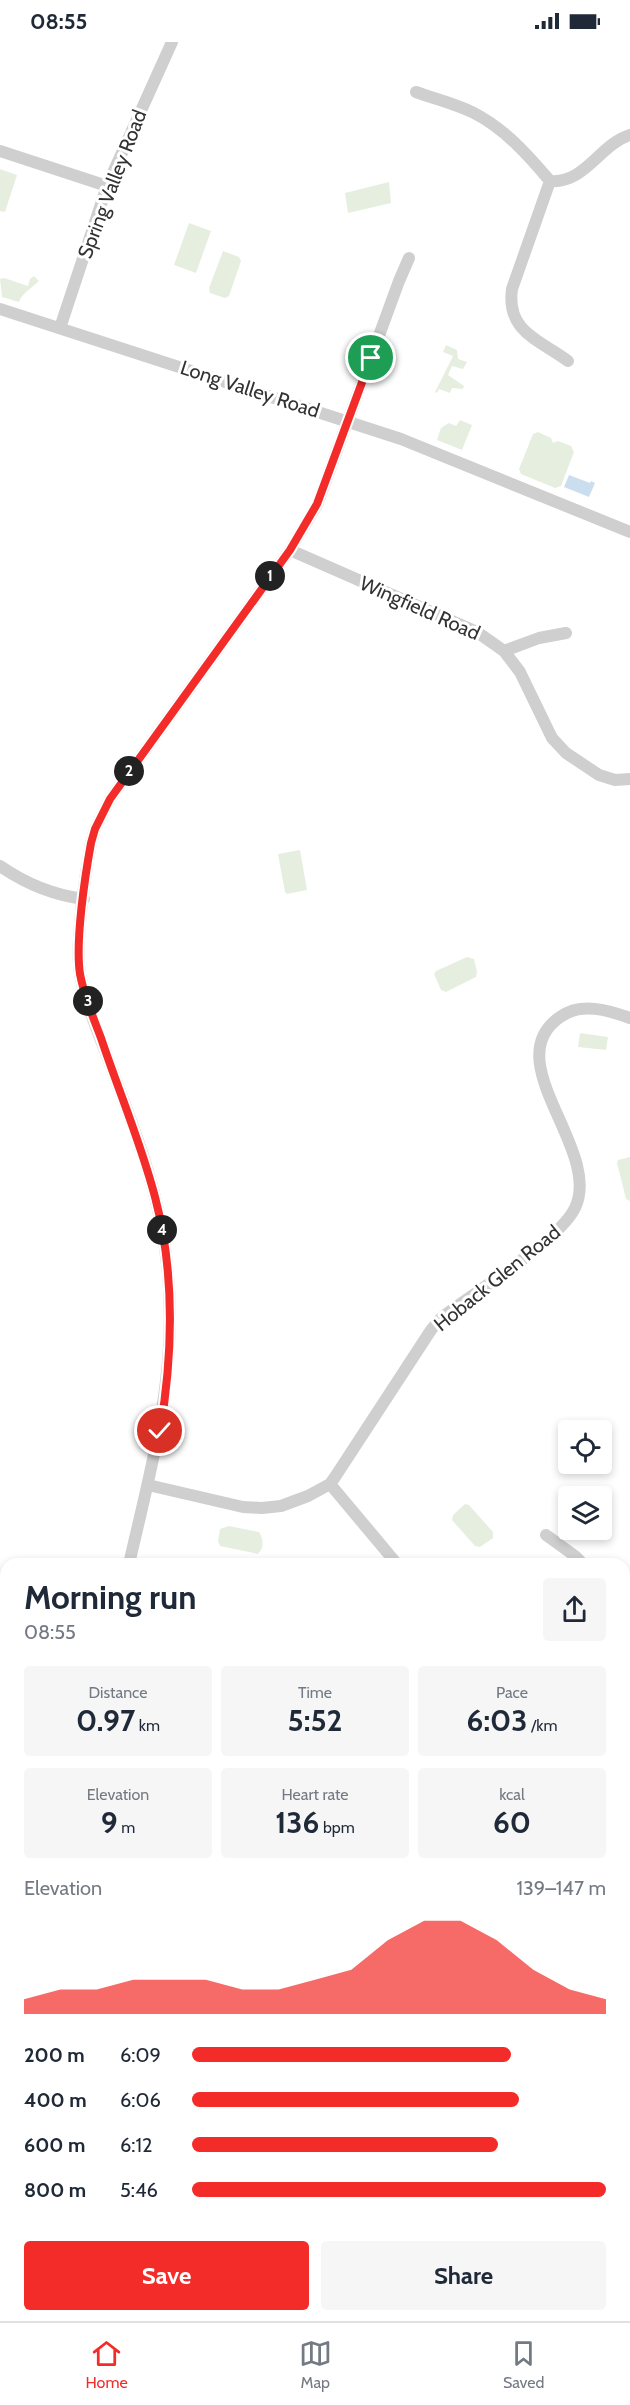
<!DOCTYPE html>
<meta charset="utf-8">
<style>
:root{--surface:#fff;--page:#f6f6f7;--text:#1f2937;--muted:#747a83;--line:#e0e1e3;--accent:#f32c29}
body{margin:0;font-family:Cabin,sans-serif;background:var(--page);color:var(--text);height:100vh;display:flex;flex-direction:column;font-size:22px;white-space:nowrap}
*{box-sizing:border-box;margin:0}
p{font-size:20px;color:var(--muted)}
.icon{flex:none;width:33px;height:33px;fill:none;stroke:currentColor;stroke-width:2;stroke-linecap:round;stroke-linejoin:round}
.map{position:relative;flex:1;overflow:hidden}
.panel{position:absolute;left:0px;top:1516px;width:630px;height:764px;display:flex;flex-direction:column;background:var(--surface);border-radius:18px 18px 0 0;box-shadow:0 3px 9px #0003}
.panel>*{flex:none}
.tools{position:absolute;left:558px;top:1378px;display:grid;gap:12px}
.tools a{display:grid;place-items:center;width:54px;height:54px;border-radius:6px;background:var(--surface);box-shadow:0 3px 9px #0003;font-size:30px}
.pin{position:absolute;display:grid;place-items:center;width:51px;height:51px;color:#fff;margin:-26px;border:3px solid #fff;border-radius:50%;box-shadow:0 2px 6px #0007}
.km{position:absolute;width:30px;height:30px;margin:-15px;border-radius:50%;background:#222;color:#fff;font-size:16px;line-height:30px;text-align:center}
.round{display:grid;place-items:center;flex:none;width:63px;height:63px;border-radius:6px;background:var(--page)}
.head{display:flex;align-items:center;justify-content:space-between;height:102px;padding:0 24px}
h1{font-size:33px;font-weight:800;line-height:45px}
.stats{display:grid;grid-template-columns:repeat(3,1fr);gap:9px;height:102px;padding:6px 24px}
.stats div{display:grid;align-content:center;border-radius:6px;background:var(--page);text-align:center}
.stats b{font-size:30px;font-weight:800}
.stats small{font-size:16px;font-weight:400}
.stats p{font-size:16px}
.chart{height:168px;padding:12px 24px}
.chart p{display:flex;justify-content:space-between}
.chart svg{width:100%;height:108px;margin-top:6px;fill:var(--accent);opacity:.7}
.primary-button{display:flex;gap:12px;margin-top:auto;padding:12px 24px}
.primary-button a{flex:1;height:69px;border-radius:6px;background:var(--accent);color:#fff;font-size:24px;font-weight:800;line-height:69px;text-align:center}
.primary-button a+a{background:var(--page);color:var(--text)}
ul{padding:0 24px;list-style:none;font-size:20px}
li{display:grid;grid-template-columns:96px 72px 1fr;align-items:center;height:45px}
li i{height:15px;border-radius:8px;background:var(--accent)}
.status{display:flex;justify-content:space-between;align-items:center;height:42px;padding:0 30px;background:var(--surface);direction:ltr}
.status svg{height:16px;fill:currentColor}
.tabs{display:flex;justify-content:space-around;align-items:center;height:84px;border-top:2px solid var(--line);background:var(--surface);font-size:16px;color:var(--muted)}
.tabs a{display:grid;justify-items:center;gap:3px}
.tabs .active{color:var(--accent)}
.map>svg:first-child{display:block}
</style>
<div class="status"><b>08:55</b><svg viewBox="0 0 49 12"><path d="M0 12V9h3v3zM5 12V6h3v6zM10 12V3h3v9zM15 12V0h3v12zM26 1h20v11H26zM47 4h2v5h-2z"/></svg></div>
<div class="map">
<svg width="630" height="2279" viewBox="0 0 630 2279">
<rect width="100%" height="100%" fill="#fff"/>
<path fill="#e6efdf" d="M0,127L17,133L5,170L0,169Z
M389,140L391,161L348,171L345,151Z
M189,181L211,189L196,231L174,223Z
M223,209L239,215L241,219L229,254L225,256L210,251L209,246Z
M34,234L39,239C33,245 22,251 19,260L2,255L0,237L4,236L28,244L30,237Z
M446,303L457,308L458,317L467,320L463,327L452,324L448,333L464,344L463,347L452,346L450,351L439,347L437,351L435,350L453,314L443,310Z
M460,378L472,383L462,408L437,398L441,386L449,381L456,384Z
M538,390L551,396L553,401L558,399L571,404L574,410L561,444L555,446L521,432L519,427L533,392Z
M300,808L307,848L287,852L285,850L278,812Z
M467,915L474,917L477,930L476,935L446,950L441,948L434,932L436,929Z
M580,991L608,995L606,1008L578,1005Z
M630,1115V1159L626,1157L617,1121L618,1118Z
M465,1462L469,1463L493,1490V1496L480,1505L475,1504L452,1478L453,1473Z
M229,1484L259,1490C264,1498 264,1506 258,1512L220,1504L218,1499L220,1487Z
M630,1933V2148L624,2142V1937Z
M204,2274H529L530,2279H211L205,2277Z"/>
<path fill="#cbdef0" d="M569,433L590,441L591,439L595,441L589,455L564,445Z"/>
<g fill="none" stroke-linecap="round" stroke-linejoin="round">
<path stroke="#cfcfcf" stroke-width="12" d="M416,50C435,57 456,62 474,71C505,87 528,113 550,139C585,142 600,102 630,93
M0,109L107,144
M550,139L512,247C506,290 540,298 568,319
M0,267L401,397L630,490
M60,286L107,144L172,0
M290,508L477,590L504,609L520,630L552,696L566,711L599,733L615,738L630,737
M504,609L539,596L566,591
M0,824C26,842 52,853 84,857
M330,1442L397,1522
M148,1443L243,1465L262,1466L281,1464L308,1454L330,1442L335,1435L431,1288L441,1276C473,1251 559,1199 575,1166C603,1108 496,1019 560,975C581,960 608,968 630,976
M546,1493L575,1514L583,1522
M129,1522C156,1405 185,1304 161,1182C150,1124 127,1069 107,1014C97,987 85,960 80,932C75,900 85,834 91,801L95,787L110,757L290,508L317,463L399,239L409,216
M624,1587L630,1597
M624,1610L630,1606
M0,1722L6,1726
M1,2279L6,2204"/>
</g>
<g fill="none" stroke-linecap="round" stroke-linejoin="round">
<g stroke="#fff" stroke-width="12">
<path id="route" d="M160,1389C173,1312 175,1231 155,1155C141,1101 119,1050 101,996C93,975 84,954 80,932C75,900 85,834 91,801L95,787L110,757L290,508L317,462L371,316"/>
</g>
<use href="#route" stroke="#f32c29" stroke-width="8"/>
</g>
<g text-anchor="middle" stroke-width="6" stroke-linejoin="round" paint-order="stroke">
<g font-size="20" fill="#323232" stroke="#fff">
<text transform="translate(112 142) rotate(-69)" y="7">Spring Valley Road</text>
<text transform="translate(250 347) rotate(18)" y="7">Long Valley Road</text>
<text transform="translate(420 566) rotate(24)" y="7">Wingfield Road</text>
<text transform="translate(497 1236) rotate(-39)" y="7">Hoback Glen Road</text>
</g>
</g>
</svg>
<div class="tools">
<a><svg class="icon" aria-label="locate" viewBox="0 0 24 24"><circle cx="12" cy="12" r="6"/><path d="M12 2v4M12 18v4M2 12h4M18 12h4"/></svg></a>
<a><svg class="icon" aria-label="layers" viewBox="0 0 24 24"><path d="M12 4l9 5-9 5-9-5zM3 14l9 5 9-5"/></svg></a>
</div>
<div class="pin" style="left:371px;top:316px;background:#1e9e55"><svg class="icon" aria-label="arrive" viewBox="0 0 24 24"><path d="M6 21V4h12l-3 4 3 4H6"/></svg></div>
<div class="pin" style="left:160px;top:1389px;background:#d93025"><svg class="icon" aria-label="check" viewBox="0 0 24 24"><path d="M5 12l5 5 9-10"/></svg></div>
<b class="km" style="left:270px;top:534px">1</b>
<b class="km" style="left:129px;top:729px">2</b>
<b class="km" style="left:88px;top:959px">3</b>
<b class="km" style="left:162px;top:1188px">4</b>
<section class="panel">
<div class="head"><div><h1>Morning run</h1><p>08:55</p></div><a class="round"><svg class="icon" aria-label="share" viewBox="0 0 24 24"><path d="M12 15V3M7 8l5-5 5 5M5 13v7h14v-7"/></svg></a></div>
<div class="stats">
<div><p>Distance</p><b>0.97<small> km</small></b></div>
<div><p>Time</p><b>5:52</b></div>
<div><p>Pace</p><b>6:03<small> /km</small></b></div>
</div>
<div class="stats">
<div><p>Elevation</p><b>9<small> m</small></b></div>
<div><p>Heart rate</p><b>136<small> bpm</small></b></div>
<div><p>kcal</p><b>60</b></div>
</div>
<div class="chart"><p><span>Elevation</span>139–147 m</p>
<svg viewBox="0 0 160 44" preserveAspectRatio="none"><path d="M0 44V38L10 34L20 34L30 30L40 30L50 30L60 34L70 34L80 30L90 26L100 14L110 6L120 6L130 14L140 26L150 34L160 38V44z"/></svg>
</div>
<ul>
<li><b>200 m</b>6:09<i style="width:77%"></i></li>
<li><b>400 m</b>6:06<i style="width:79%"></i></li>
<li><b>600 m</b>6:12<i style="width:74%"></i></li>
<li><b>800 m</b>5:46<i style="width:100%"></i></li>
</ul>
<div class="primary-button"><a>Save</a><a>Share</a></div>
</section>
</div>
<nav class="tabs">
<a class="active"><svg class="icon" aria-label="home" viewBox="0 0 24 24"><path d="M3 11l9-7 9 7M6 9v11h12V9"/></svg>Home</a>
<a><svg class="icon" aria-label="map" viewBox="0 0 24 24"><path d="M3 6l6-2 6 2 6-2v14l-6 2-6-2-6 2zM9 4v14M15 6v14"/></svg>Map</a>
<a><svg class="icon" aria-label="saved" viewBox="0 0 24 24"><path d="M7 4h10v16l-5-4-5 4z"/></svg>Saved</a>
</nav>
